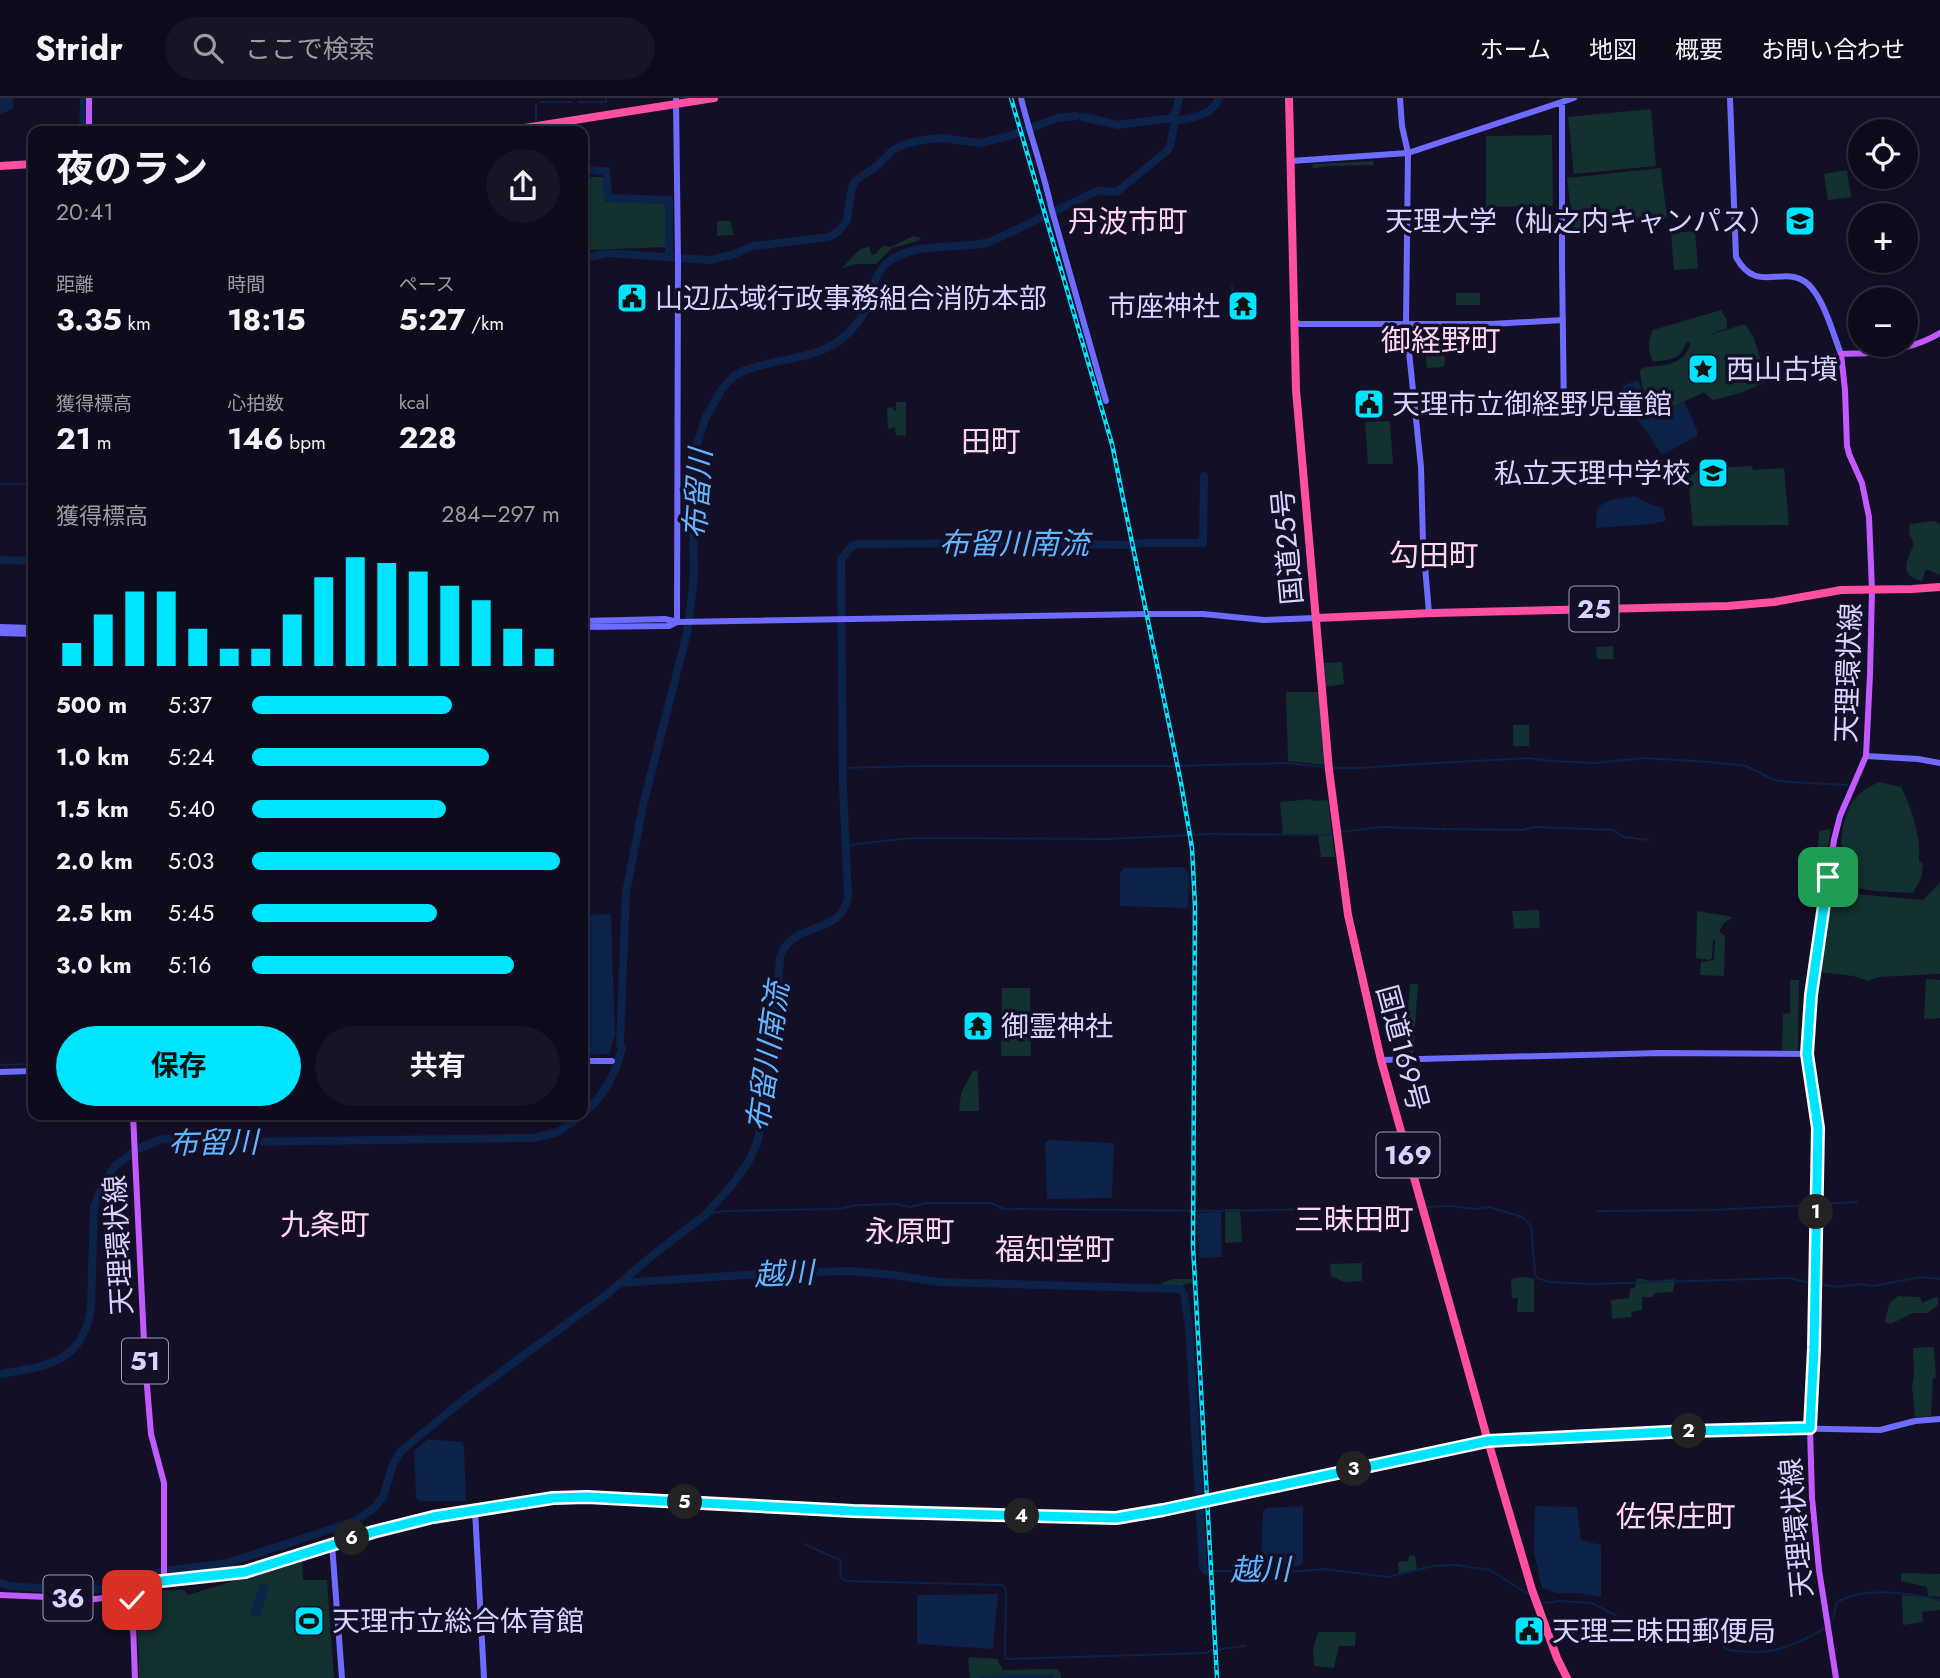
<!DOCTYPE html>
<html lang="ja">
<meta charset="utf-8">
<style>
:root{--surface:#0e0b1c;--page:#171425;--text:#f1f3f6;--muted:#9b9ba3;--line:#2e2b3b;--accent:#00e5ff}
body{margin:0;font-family:Jost,"Noto Sans JP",sans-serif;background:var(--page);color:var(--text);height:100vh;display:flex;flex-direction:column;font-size:26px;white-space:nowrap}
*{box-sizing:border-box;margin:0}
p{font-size:23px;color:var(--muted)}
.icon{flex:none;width:38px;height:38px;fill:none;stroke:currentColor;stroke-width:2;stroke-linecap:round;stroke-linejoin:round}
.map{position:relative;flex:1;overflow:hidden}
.sheet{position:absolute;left:28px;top:28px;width:560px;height:994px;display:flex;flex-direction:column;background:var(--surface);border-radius:14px;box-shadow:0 4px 10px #0003,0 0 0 2px var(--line)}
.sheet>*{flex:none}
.buttons{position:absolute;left:1848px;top:21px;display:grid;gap:14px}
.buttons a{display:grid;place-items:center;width:70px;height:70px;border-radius:50%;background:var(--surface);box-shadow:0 4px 10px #0003,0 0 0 2px var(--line);font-size:35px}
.pin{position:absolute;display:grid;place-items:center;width:60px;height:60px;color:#fff;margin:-30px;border-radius:14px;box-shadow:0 4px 10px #0006}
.km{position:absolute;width:35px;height:35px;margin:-18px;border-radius:50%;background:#222;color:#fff;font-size:19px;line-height:35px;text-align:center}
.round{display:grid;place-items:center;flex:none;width:74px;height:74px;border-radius:37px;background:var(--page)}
.head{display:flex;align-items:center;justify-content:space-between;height:119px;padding:0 28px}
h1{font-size:38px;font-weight:700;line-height:52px}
.metrics{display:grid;grid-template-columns:repeat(3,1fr);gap:10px;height:119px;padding:7px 28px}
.metrics div{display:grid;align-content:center}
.metrics b{font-size:30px;font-weight:700}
.metrics small{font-size:19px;font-weight:400}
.metrics p{font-size:19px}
.chart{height:196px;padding:14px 28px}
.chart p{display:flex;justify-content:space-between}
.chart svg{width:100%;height:126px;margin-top:7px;stroke:var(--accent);stroke-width:6}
.button{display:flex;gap:14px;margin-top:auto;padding:14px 28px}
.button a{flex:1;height:80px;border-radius:42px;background:var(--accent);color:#111;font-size:28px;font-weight:700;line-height:80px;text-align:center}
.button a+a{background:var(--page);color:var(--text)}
ul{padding:0 28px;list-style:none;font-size:23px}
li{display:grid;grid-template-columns:112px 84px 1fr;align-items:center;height:52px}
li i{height:18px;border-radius:9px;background:var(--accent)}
header{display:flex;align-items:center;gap:42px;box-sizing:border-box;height:98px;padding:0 35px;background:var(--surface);border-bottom:2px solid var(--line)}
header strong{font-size:33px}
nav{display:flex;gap:38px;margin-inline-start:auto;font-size:24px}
.search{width:490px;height:63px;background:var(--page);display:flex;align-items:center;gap:18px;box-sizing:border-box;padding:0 24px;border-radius:38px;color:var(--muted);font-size:26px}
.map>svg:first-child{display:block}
</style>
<header>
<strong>Stridr</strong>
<div class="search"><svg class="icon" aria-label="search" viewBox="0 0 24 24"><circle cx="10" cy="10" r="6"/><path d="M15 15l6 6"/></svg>ここで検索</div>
<nav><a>ホーム</a><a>地図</a><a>概要</a><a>お問い合わせ</a></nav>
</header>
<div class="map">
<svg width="1940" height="1580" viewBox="0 0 1940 1580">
<rect width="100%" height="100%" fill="#130f26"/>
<path fill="#12302f" d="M1651,11L1656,68L1574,76L1568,19Z
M1552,37L1553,108L1486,109V38Z
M1373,63L1374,67L1330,68L1313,70L1312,66Z
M1661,70L1667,120L1573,131L1567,80Z
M1847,72L1851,99L1828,102L1824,76Z
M585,79H603L606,103L666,106L667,149L585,152Z
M717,123H731L733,137L717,138Z
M1695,133L1698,170L1674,172L1671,135Z
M913,138L921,140L918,143L892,150L876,166H856L842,170L859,152L869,148L871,156L874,157L883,148L891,149Z
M1456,195H1480V207H1456Z
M1721,212L1727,222V230L1706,238L1745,226L1753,238L1767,281L1766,284L1740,295L1714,302L1711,301L1704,294L1658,316C1646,305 1641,288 1640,273L1642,270C1665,266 1683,270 1691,244L1686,245C1680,263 1669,261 1653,264C1648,251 1647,244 1653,232Z
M1444,239L1445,266L1443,269L1427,270L1425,254L1430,253L1431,242Z
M896,304H906V338L896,337L895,329L888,331L887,310L893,309V312H896Z
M1390,323L1393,366H1368L1365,324Z
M1752,368L1753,372L1784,370L1789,427L1693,428L1688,381L1699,371Z
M1934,423L1940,426V477L1926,471L1922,483C1898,478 1907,463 1914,446L1909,435L1910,426Z
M1613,548L1614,561H1597L1596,549Z
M1342,564L1344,586L1324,589L1322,565Z
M1286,594H1320L1326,667L1288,663Z
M1513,627H1529V648H1513Z
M1879,684L1901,689C1912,711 1921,738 1919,763L1923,766L1921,780L1913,795L1875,793L1834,786L1835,764L1842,763L1845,774L1849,778L1857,776L1849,757L1841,746C1842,729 1847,704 1863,693C1867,689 1874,687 1879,684Z
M1313,701V703L1328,702L1335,759H1321L1318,737H1283L1280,704Z
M1831,731L1823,777L1816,776L1819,733Z
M1940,785V876L1878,879L1868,883L1853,878L1819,874L1834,794L1923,802Z
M1539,812L1540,830L1514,831L1512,813Z
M1697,813L1733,819L1724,825L1719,833L1725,838L1724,878L1700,877L1701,864L1714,862L1715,841L1713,842L1712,860L1709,862L1696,860Z
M1926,881L1940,882V920L1924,921Z
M1790,882H1799L1798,953H1782L1783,916L1790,915Z
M1410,886H1418L1413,958H1404Z
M1002,890H1030L1031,958H1001Z
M973,973H978L979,1013H959L961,995Z
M1225,1111H1240L1242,1144L1225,1145Z
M1362,1165V1183L1344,1184L1331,1178L1330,1166Z
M1524,1179L1534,1181V1214H1517L1518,1200H1512L1511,1181Z
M1637,1180L1652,1183L1675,1181L1673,1194L1655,1195L1653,1199H1642V1212L1631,1214L1632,1219L1612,1221L1611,1202L1629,1200L1630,1191L1635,1189Z
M1172,1181H1194L1193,1185L1185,1186L1177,1191L1162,1190V1185Z
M1898,1198L1920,1199L1922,1205L1935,1199L1939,1200L1937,1208L1928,1215H1913L1891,1226L1885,1224L1889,1206Z
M1934,1249L1936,1280H1933L1931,1318L1915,1319L1912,1288L1914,1277L1913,1250Z
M1415,1457L1417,1471L1399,1476L1398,1464L1408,1463L1409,1458Z
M302,1462L303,1482H327L334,1580H139L136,1498L138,1493L184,1492L188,1497Z
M1901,1475L1940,1476V1499L1928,1498L1927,1489L1901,1483Z
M1902,1497L1940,1501V1512L1922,1514L1923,1524L1903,1527Z
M1318,1534H1356L1355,1548H1339L1334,1570L1314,1568L1313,1551Z
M970,1559L997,1561L1003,1572L1057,1571L1061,1576V1580H970L968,1561Z"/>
<path fill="#0c2248" d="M0,0H13V11L0,16Z
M1638,282L1646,301L1657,316L1683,303L1685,305L1697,332V338L1666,355L1661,356L1646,332L1633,318L1623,290V288Z
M1635,398L1652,407L1663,410L1666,423L1651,426L1596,430L1597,411C1606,400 1621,401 1635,398Z
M1183,769L1189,776L1188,809L1183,810L1120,808V775L1124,770Z
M609,816L611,818L615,937L609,956L583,957V817Z
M1049,1042L1114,1045L1112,1100L1047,1101L1045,1045Z
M1221,1114L1222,1159L1199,1160L1197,1115Z
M428,1341L462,1344L464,1348L466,1403H420L416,1400L414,1353Z
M1303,1408V1465L1298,1468L1264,1466L1261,1464L1263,1414L1267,1410Z
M1535,1408L1577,1409L1581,1442L1601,1447V1499L1578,1495H1556L1542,1490L1534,1455Z
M260,1485L269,1488L260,1519L250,1516Z
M998,1496L993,1551L917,1546V1497Z
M1053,1576V1580H979L980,1578Z"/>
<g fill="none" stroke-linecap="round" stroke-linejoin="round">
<path stroke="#0c2248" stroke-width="2" d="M541,4H571
M579,4H606V0
M536,24V6
M536,33V32
M1232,188V206
M0,386H33
M1710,664L1746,668L1774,682L1790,684L1847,687
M1436,665L1529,660L1551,663L1595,665L1644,660L1709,664
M1209,667L1287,665L1324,669
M1180,668L1208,667
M842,670L918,668H1177
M1331,670H1359L1435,665
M1442,731L1522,732L1535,729L1613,732L1624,739L1648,742
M1342,734L1382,729L1439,731
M1210,736L1322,737L1335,735
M1191,737L1208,736
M856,746L912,740L1109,741L1190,737
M846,748L854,747
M0,967L33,966
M1822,1106L1857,1104
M1426,1109L1451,1108L1475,1111L1489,1109L1522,1119L1531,1128L1535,1175L1537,1180L1549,1184L1593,1186L1789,1180L1811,1185
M1598,1113L1712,1112L1812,1107
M706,1116L725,1113L837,1111L859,1107L896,1106L910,1109L926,1105H991L1004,1111L1225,1113L1417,1109
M1817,1186L1838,1189L1860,1186L1873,1188L1921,1179L1940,1181
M804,1446L840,1462L841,1466L840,1479L846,1483L1003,1487L1006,1493L1005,1556L1006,1561L1206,1555L1212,1552L1245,1548
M1206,1473H1303L1324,1471L1388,1479L1433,1468L1456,1467L1490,1472L1530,1497
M1541,1504L1547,1505L1559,1503L1592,1505L1626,1523L1651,1532L1658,1533L1673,1527L1708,1531L1717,1537L1725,1551C1736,1554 1764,1555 1775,1552C1788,1549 1816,1537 1826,1529
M1830,1525L1834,1518L1836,1505C1863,1488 1910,1495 1940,1502"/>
<path stroke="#0c2248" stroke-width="8" d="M1083,19L1118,27L1172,20
M1169,21L1176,14L1179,0
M1175,23C1193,19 1211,19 1219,0
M83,33L84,0
M583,72L606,73L608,98L611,100L669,102V158
M583,161L607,155L708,162L732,157L753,148L829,139L839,133L847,122L852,89L855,83L878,67L893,52L908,45L930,41L943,40L979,45L1010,38L1057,20L1076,18
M0,462L33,463
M583,1016C603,999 616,976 622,950L620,946L626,794L644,703L687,535L690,513L694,478L692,380L695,351L706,319L722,291L734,278L743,273C789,255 831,266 862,218C873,201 871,175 891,162C921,143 957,152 990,144L1097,93C1105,91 1111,96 1118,93L1168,52L1170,48L1175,23
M620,1185L775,1175L850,1173L895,1177L939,1184L1180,1191L1184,1196L1189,1228L1203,1469L1206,1473
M0,1276C47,1268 83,1265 91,1210L94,1109L100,1094L114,1069L138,1051L159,1042L175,1040L235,1044L534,1040L558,1034L582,1017
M0,1485L9,1488L55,1491H101L164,1473L228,1465L356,1423L373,1411L383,1399L393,1366L401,1353L468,1298L606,1197L648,1161L706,1116L733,1086L749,1063L758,1042L773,959L780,860C791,821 843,839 848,798L843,689L841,461L852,448L857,446L997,445L1129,447L1142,445H1203L1204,378"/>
<path stroke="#6f6bff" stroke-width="6" d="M676,0L678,164L677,524
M1021,0C1030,37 1043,72 1051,109L1106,303
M1400,0L1402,28L1408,55L1406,225L1421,369L1423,445L1429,515
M1730,0L1736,159C1757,198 1784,165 1808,186C1824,201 1833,236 1841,256
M1562,4V165L1564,316
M1291,63L1408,55L1574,0
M1295,224L1300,226H1491L1563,222
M583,523L665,521L677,524L1147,516H1203L1264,522L1316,520
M0,529L33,530
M583,529L669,528L677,524
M0,535L33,536
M1866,658L1918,661L1940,665
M1381,962L1660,955L1807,956
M583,963H612
M0,974L33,973
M1488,1343L1774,1330L1880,1332L1915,1323L1940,1321
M475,1412L484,1580
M332,1446L342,1580"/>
<path stroke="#c25bff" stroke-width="6" d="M89,33V0
M133,1017L145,1264L151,1336L164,1385V1482
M134,1491L132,1501L135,1580
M0,1497L96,1501C114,1499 129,1495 143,1485L245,1474L373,1434L433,1418L553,1400L587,1399L853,1413L997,1417L1116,1420L1163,1412L1488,1343
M1836,1580L1819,1472L1812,1400L1810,1330L1813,1250L1818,1030L1807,956L1811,897L1834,742L1840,718L1866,658L1870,576L1872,492L1869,419L1862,385L1849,356L1847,348L1845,292L1841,256C1851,255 1860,256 1869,255C1893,254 1920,247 1940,235"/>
<path stroke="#ff4fa3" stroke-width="8" d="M1289,0L1296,292L1329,672L1348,817L1381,962L1488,1343L1532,1492L1557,1560L1567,1580
M505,33L714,0
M0,68L33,66
M1316,520L1433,515L1728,508L1774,504L1841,492L1912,491L1940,489"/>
<g stroke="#00e5ff" stroke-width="4.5">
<path id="rail" d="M1011,0L1112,346L1181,685L1192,750L1195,808L1193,1148L1217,1580"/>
</g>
<use href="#rail" stroke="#130f26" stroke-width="2" stroke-dasharray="5" stroke-linecap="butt"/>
</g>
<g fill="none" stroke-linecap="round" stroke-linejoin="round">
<g stroke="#fff" stroke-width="14">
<path id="route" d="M132,1502L134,1491L143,1485L245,1474L373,1434L433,1419L553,1400L587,1399L853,1413L997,1417L1116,1420L1163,1412L1488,1343L1688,1333L1810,1330L1814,1250L1818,1030L1807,956L1811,897L1828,779"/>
</g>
<use href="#route" stroke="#00e5ff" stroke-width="9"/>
</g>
<defs>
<g id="university-square" transform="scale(1.575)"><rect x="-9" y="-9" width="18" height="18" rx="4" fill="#00e5ff" stroke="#130f26"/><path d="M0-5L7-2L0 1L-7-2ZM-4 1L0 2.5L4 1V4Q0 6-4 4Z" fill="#111"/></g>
<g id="civic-square" transform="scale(1.575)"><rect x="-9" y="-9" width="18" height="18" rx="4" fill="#00e5ff" stroke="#130f26"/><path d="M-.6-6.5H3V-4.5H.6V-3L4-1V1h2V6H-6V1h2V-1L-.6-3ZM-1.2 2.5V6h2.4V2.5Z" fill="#111"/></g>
<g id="temple-square" transform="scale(1.575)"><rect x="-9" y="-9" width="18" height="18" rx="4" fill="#00e5ff" stroke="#130f26"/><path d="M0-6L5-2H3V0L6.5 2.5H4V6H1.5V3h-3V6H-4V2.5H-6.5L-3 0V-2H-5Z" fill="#111"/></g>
<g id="sight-square" transform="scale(1.575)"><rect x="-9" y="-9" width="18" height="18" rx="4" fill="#00e5ff" stroke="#130f26"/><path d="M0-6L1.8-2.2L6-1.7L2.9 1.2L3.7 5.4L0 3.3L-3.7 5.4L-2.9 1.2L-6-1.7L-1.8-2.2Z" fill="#111"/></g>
<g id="school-square" transform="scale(1.575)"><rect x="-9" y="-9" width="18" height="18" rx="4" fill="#00e5ff" stroke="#130f26"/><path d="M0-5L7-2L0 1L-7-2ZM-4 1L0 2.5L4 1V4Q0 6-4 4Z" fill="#111"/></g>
<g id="stadium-square" transform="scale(1.575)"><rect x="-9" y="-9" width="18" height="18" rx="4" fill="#00e5ff" stroke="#130f26"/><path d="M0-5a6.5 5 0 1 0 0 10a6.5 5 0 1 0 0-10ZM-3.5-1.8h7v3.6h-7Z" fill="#111"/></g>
</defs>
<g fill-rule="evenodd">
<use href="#university-square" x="1800" y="123"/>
<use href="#civic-square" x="632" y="200"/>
<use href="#temple-square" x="1243" y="208"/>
<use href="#sight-square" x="1703" y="271"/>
<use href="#civic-square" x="1369" y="306"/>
<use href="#school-square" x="1713" y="375"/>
<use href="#temple-square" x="978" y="928"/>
<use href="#stadium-square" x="309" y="1523"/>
<use href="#civic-square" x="1529" y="1533"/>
</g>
<g text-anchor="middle" stroke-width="7" stroke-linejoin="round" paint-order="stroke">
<g fill="#130f26" stroke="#9e99be" stroke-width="2">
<rect x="1569.5" y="488.5" width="49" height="45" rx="5"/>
<rect x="1376.5" y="1034.5" width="63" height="45" rx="5"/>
<rect x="122" y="1240.5" width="46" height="45" rx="5"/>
<rect x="43.5" y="1477.5" width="49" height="45" rx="5"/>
</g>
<g font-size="26" font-weight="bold" fill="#d9d4ff">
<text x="1594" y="520">25</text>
<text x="1408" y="1066">169</text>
<text x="145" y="1272">51</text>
<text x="68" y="1509">36</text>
</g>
<g font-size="28" fill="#d9d4ff" stroke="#130f26" text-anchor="start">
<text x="1777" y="133" text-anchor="end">天理大学（杣之内キャンパス）</text>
<text x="655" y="210">山辺広域行政事務組合消防本部</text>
<text x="1220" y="218" text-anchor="end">市座神社</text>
<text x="1726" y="281">西山古墳</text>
<text x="1392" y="316">天理市立御経野児童館</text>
<text x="1690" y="385" text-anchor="end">私立天理中学校</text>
<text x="1001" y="938">御霊神社</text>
<text x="332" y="1533">天理市立総合体育館</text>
<text x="1552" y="1543">天理三昧田郵便局</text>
</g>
<g font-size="28" fill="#d9d4ff" stroke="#130f26">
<text transform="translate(1287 449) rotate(-95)" y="10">国道25号</text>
<text transform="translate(1848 575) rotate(-88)" y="10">天理環状線</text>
<text transform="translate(1403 950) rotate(75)" y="10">国道169号</text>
<text transform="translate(118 1147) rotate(-93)" y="10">天理環状線</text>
<text transform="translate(1796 1430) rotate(-95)" y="10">天理環状線</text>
</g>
<g font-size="30" fill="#ffd6f0" stroke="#130f26">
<text x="1128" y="134">丹波市町</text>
<text x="1441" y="253">御経野町</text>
<text x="991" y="354">田町</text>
<text x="1434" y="468">勾田町</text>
<text x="1354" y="1132">三昧田町</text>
<text x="325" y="1137">九条町</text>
<text x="910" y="1144">永原町</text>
<text x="1055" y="1162">福知堂町</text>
<text x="1676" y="1429">佐保庄町</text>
</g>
<g font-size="30" font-style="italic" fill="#62b6ff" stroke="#130f26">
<text transform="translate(698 396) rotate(-86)" y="10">布留川</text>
<text x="1014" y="456">布留川南流</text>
<text transform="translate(768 959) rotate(-82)" y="10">布留川南流</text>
<text transform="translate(213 1045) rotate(-1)" y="10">布留川</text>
<text transform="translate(784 1176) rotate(-3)" y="10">越川</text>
<text transform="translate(1260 1472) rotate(-1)" y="10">越川</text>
</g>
</g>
</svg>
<div class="buttons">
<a><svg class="icon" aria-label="locate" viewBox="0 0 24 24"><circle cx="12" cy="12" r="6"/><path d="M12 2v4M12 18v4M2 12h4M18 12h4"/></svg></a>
<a>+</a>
<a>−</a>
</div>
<div class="pin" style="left:1828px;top:779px;background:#1e9e55"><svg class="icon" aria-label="arrive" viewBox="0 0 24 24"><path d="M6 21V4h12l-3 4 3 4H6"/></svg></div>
<div class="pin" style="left:132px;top:1502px;background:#d93025"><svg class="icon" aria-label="check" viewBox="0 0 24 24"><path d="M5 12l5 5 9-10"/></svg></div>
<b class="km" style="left:1816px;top:1114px">1</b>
<b class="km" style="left:1689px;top:1333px">2</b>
<b class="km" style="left:1354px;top:1371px">3</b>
<b class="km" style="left:1022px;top:1418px">4</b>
<b class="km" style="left:685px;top:1404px">5</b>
<b class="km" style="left:352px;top:1440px">6</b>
<section class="sheet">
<div class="head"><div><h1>夜のラン</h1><p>20:41</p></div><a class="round"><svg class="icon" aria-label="share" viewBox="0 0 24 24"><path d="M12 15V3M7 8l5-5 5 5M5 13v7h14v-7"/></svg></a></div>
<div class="metrics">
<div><p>距離</p><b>3.35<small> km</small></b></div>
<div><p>時間</p><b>18:15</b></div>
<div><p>ペース</p><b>5:27<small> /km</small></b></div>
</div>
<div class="metrics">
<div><p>獲得標高</p><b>21<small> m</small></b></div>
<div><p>心拍数</p><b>146<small> bpm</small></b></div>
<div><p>kcal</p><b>228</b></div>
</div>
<div class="chart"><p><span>獲得標高</span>284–297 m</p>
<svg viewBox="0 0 160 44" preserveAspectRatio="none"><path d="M5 44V36M15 44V26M25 44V18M35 44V18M45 44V31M55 44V38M65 44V38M75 44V26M85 44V13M95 44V6M105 44V8M115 44V11M125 44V16M135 44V21M145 44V31M155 44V38"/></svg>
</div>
<ul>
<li><b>500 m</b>5:37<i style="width:65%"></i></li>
<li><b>1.0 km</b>5:24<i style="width:77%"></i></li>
<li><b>1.5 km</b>5:40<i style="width:63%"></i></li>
<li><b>2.0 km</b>5:03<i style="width:100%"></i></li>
<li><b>2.5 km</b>5:45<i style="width:60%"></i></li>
<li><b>3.0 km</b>5:16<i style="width:85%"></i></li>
</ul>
<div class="button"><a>保存</a><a>共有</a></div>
</section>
</div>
